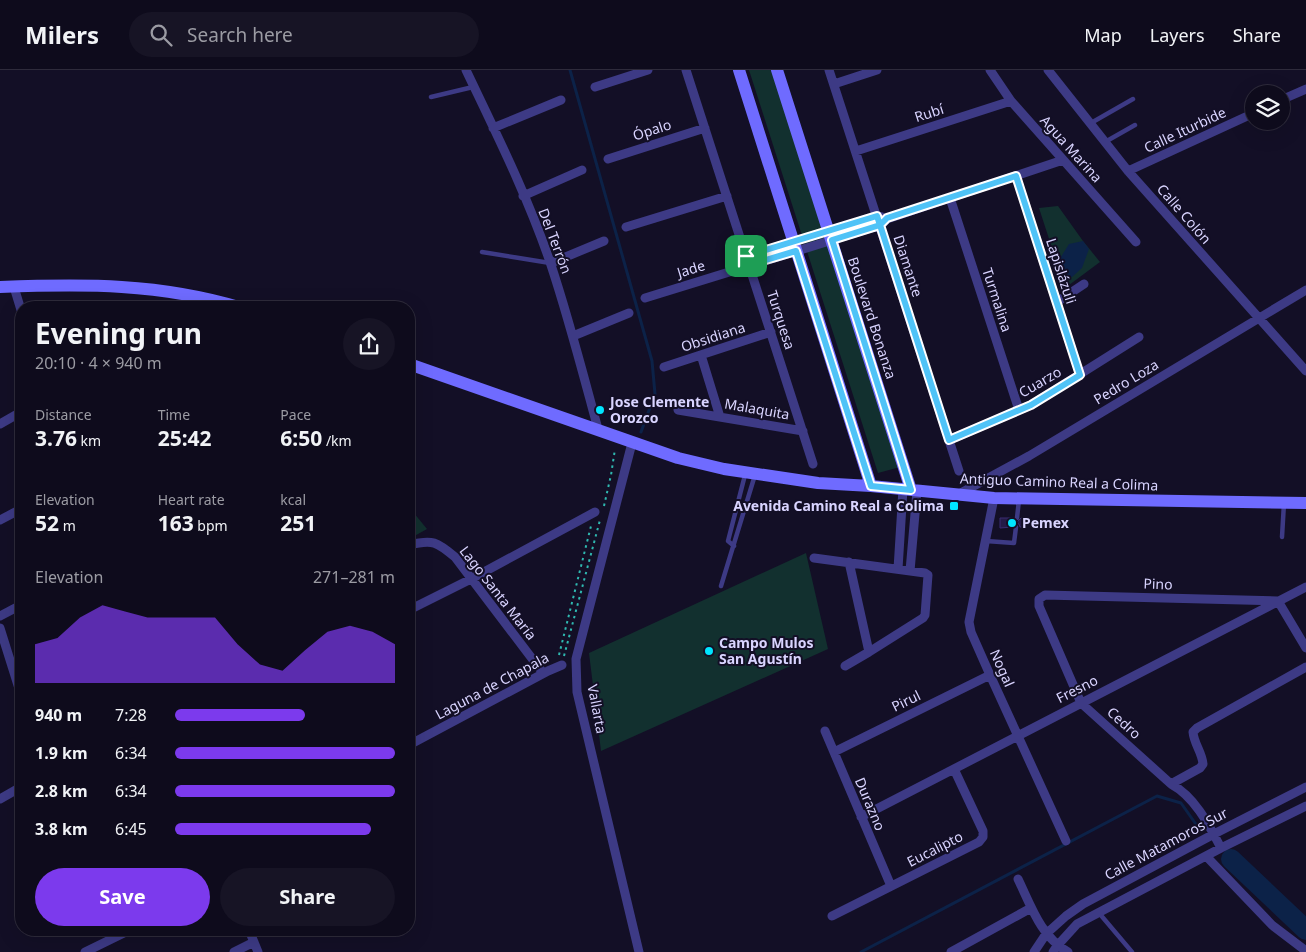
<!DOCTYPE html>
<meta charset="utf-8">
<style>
:root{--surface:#0e0b1c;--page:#171425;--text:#f1f3f6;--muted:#9b9ba3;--line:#2e2b3b;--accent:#7c3aed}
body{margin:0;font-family:"Noto Sans",sans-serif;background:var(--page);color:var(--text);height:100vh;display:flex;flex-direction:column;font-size:19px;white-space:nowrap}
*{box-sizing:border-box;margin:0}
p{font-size:16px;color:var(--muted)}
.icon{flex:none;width:28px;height:28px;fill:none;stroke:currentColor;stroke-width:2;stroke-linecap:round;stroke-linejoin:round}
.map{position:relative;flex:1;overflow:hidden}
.drawer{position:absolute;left:15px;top:231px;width:400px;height:635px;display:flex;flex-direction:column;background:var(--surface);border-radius:20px;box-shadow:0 5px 20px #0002,0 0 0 1px var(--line)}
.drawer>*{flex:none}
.buttons{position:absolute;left:1245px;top:15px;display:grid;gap:10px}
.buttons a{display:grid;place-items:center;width:45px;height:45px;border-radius:50%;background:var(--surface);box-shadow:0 5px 20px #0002,0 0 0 1px var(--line);font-size:25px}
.pin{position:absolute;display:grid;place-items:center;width:42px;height:42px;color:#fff;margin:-21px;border-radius:10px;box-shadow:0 2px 8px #0006}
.round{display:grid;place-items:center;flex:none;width:52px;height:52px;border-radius:26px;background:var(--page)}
.head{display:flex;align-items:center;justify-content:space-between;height:85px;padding:0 20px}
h1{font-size:28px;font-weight:700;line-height:38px}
.stats{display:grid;grid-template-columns:repeat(3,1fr);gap:8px;height:85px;padding:5px 20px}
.stats div{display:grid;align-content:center}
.stats b{font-size:21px;font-weight:700}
.stats small{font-size:14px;font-weight:400}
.stats p{font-size:14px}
.chart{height:140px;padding:10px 20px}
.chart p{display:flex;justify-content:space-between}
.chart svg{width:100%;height:90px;margin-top:5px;fill:var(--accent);opacity:.7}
.primary-button{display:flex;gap:10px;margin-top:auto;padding:10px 20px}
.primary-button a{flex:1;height:58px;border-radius:30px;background:var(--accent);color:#fff;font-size:20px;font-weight:700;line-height:58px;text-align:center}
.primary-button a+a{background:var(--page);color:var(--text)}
ul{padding:0 20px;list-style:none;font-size:16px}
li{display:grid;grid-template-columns:80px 60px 1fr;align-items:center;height:38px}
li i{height:12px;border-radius:6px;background:var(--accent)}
header{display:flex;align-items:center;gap:30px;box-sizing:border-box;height:70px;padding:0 25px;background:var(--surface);border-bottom:1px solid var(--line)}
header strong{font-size:24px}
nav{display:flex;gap:28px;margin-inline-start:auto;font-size:18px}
.search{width:350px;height:45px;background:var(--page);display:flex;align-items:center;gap:12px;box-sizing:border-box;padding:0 18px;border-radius:28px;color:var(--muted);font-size:19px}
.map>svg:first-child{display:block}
</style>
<header>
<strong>Milers</strong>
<div class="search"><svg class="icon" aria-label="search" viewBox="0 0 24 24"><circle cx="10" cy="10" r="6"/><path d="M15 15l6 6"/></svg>Search here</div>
<nav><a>Map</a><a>Layers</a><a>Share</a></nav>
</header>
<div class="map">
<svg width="1306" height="882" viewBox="0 0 1306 882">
<rect width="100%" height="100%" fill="#130f26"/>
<path fill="#12302f" d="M749,0H774L900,397L878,403Z
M1058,136L1083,171L1100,192L1065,218L1039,138Z
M409,437L427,459L409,469Z
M806,483L828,579L601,681L589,583Z"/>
<path fill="#0c2248" d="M1083,171L1089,179L1082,198L1072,207L1061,206L1059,190L1069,174Z"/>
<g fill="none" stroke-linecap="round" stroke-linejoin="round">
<path stroke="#0c2248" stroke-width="3" d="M570,0L652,291L655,324L641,362
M1225,786L1231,789
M861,882L1157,726L1181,733L1200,760"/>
<path stroke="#0c2248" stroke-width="20" d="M1231,789L1306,860"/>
</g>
<path fill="#241b47" stroke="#3b2d73" d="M1000,448H1013L1017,452L1021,448H1024V457H1020L1019,454L1016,453L1013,454L1012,457L1000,458Z"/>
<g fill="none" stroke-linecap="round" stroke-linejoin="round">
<path stroke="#2fb8b0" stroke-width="2" stroke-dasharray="2.5 4" stroke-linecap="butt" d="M604,436L611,405L615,379
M559,585L591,456
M564,586L600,450"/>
<path stroke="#3d3a85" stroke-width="4.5" d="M431,27L473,17
M1091,53L1133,29
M1105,72L1135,55
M482,182L550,193
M1017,448L1019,430
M1282,467L1284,433
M986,471L1014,473L1016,457
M734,476L728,471L745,405
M721,516L755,405
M1099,843L1132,882"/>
<path stroke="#3d3a85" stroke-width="9" d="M466,0C496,63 529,129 551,195C569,249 583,304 598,359
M686,0L813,394
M829,0L959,401
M990,0L1011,31L1136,172
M1048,0L1128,101L1306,301
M834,14L877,0
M595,17L648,0
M1281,30L1306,19
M493,58L561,30
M856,81L1011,31
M608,89L705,58
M1128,101L1254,43
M1016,106L1080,305
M523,126L582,100
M950,128L1019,340
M626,157L727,126
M746,186L877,146L882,147
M551,193L604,171
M14,217L21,240
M645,228L881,155L887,149L1063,90
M1057,232L1084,214
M573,266L629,243
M701,285L720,347
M664,297L771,262
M678,340L803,361
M0,354L21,342
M949,370L1031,335L1139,267
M632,373L576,589L577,622L639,882
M959,424L1029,386L1306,220
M994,428L969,552L971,562L990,605L1066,771
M0,450L21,439
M409,475C433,469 437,472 455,487L543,603
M814,488L925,503L928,505L925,545L923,548L869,582
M898,499L903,419
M910,501L917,421
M409,540L471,509L595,442
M0,546L21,535
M0,558L21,625
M845,596L869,582L849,492
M825,661L891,816
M409,675L548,601L562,595
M834,682L990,605
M1171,714L1200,698L1203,694C1202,682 1194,674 1193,662L1197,658L1306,597
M0,729L21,717
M861,747L1306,517
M1221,778C1209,755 1195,727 1171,714L1081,633L1039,536V529L1045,525L1278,531L1306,578
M1206,786L1272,855L1306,881
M1018,809C1031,836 1041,867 1068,882
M832,846L979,772L983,767V761L954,699
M249,860L258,882
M85,882L130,860
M234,882L254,872
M951,882L1031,838
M1034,882L1046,864L1066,846L1083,834L1214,764L1306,717
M1053,882L1057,876L1077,854L1221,778L1306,736"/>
<path stroke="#6f6bff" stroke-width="12" d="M739,0L871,416
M777,0L911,420
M0,217C85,214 159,213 242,238
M409,294L678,388L724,399L818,413L871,416L994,428L1306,433"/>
</g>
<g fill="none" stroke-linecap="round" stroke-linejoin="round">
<g stroke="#fff" stroke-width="10">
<path id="route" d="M746,186L749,195L796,181L871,416L911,420L832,170L880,155L887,148L1016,106L1080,305L1031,335L949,370L880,155L877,146L746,186"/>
</g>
<use href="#route" stroke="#4fc3f7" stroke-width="6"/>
</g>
<g fill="#00e5ff" stroke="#130f26" stroke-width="2">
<circle cx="600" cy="340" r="5"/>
<rect x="949" y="431" width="10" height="10" rx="2.5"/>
<circle cx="1012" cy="453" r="5"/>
<circle cx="709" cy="581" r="5"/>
</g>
<g text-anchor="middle" stroke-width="4" stroke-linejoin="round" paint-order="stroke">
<g font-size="14" fill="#d9d4ff" stroke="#130f26">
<text transform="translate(929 43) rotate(-18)" y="5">Rubí</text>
<text transform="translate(652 60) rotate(-18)" y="5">Ópalo</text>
<text transform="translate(1185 60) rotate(-25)" y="5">Calle Iturbide</text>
<text transform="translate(1071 79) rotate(48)" y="5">Agua Marina</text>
<text transform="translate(1184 144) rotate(49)" y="5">Calle Colón</text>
<text transform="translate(555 171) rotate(69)" y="5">Del Terrón</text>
<text transform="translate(908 196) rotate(72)" y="5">Diamante</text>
<text transform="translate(691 199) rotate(-17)" y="5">Jade</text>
<text transform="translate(1061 201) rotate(72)" y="5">Lapislázuli</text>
<text transform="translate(997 230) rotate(72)" y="5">Turmalina</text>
<text transform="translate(872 248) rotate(72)" y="5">Boulevard Bonanza</text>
<text transform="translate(781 250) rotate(72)" y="5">Turquesa</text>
<text transform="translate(713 267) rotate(-18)" y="5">Obsidiana</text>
<text transform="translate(1040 312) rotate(-30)" y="5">Cuarzo</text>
<text transform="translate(1126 312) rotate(-31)" y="5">Pedro Loza</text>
<text transform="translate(757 339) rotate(10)" y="5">Malaquita</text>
<text transform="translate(1059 412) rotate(2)" y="5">Antiguo Camino Real a Colima</text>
<text transform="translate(1158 514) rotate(2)" y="5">Pino</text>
<text transform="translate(498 523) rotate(52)" y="5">Lago Santa María</text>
<text transform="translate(1002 598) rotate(66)" y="5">Nogal</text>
<text transform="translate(492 616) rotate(-28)" y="5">Laguna de Chapala</text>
<text transform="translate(1077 619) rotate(-27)" y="5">Fresno</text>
<text transform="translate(906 631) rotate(-26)" y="5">Pirul</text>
<text transform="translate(597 639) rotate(79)" y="5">Vallarta</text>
<text transform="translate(1124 653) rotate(42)" y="5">Cedro</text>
<text transform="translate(870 734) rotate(67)" y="5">Durazno</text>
<text transform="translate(1166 774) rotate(-28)" y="5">Calle Matamoros Sur</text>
<text transform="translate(935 779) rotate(-27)" y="5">Eucalipto</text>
</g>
<g font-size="14" font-weight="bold" fill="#d9d4ff" stroke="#130f26" text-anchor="start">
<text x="610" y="337">Jose Clemente<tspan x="610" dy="16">Orozco</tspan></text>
<text x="944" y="441" text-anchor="end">Avenida Camino Real a Colima</text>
<text x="1022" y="458">Pemex</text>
<text x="719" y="578">Campo Mulos<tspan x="719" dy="16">San Agustín</tspan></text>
</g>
</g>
</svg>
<div class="buttons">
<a><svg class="icon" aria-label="layers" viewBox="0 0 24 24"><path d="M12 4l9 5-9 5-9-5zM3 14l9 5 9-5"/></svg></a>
</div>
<div class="pin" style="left:746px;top:186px;background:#1e9e55"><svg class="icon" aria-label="arrive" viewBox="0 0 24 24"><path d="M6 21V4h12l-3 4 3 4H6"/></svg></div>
<section class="drawer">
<div class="head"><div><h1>Evening run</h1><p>20:10 · 4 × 940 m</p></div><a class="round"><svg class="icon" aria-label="share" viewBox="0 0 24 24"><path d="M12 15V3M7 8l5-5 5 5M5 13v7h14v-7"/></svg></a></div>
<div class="stats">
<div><p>Distance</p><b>3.76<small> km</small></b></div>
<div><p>Time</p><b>25:42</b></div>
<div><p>Pace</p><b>6:50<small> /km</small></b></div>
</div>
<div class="stats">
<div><p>Elevation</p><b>52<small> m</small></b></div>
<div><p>Heart rate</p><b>163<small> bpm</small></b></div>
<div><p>kcal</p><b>251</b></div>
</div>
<div class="chart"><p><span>Elevation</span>271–281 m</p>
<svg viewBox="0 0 160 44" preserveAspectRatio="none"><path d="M0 44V25L10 22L20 12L30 6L40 9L50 12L60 12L70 12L80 12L90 25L100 35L110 38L120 28L130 19L140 16L150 19L160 25V44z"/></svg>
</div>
<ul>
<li><b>940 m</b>7:28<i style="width:59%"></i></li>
<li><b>1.9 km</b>6:34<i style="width:100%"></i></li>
<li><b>2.8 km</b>6:34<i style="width:100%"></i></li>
<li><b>3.8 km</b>6:45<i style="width:89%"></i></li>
</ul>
<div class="primary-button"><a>Save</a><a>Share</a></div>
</section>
</div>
